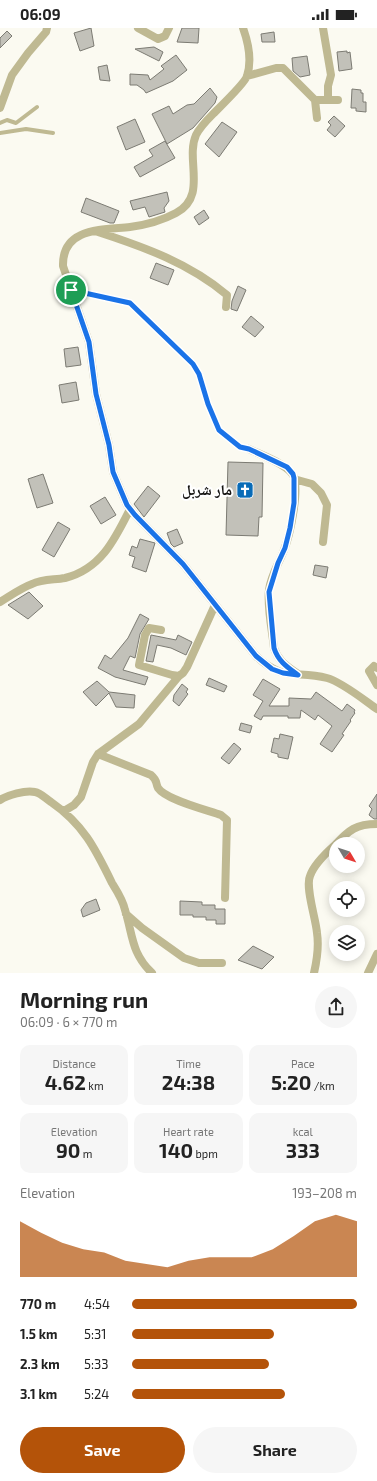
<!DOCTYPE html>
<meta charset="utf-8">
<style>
:root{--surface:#fff;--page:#f6f6f6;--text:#222;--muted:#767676;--accent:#b45309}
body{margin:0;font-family:"Exo 2","Noto Naskh Arabic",sans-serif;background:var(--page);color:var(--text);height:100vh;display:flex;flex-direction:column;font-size:15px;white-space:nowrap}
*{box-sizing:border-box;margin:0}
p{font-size:13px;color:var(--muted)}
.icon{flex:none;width:22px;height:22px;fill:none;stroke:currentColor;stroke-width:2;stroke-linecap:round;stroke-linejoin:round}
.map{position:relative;height:945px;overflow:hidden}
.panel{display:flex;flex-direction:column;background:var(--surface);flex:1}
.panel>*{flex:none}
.needle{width:26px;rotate:129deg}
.fabs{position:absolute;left:329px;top:809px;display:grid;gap:8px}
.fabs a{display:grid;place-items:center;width:36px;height:36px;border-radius:50%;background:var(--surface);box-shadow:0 2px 10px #0003;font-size:20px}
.pin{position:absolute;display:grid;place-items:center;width:34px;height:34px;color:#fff;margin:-17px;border:2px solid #fff;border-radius:50%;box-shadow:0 1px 4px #0007}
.round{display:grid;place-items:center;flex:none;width:42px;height:42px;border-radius:21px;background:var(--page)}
.overview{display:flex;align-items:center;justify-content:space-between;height:68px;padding:0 20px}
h1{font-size:22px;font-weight:700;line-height:30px}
.stats{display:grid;grid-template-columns:repeat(3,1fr);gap:6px;height:68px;padding:4px 20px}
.stats div{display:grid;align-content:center;border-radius:10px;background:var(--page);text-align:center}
.stats b{font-size:20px;font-weight:700}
.stats small{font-size:11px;font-weight:400}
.stats p{font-size:11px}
.chart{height:112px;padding:8px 20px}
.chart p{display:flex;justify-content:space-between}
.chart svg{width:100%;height:72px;margin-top:4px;fill:var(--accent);opacity:.7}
.button{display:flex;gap:8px;margin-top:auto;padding:8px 20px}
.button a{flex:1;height:46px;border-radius:24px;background:var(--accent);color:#fff;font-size:16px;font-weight:700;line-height:46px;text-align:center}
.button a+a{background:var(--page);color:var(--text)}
ul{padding:0 20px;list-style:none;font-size:13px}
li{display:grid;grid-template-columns:64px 48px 1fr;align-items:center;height:30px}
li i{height:10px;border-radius:5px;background:var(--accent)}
.status{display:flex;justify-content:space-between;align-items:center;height:28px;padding:0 20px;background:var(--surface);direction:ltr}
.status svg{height:11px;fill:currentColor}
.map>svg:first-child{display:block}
</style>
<div class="status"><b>06:09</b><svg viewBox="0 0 49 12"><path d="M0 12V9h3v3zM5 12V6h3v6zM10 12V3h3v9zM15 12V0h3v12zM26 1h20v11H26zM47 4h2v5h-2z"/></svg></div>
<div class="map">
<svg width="377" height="945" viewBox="0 0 377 945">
<rect width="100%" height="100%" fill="#fbfaf1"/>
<path fill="#c2c1b9" stroke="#7c7b73" d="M91,0L94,18L80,23L74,5Z
M182,0H199L198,15L177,14Z
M7,3L12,8L0,20V10Z
M274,4L275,14H262L261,6Z
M154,19L163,24L159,33L135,21Z
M347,23V25L350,24L352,41L339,43L337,24Z
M176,27L187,42L173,53L146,65L144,62L137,57H130V46L148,47L150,52L164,41L161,38Z
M307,28L310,47L300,49L293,43L292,30Z
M107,37L110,53L100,52L98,39Z
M210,60L217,69L215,75L193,100L167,116L152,86L169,78L173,86L187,77L194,76Z
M352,61L361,62V65H363V74H366V84L356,83V80H351Z
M334,88L345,98L335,109L327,102L331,97L328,94Z
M135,91L145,114L126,122L117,99Z
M222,94L237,104L219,129L205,116Z
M165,113L175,130L140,149L134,139L153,128L149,122Z
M167,164L169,173L164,180L165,184L149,189L145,179L133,182L130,173Z
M86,170L119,183L114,195H110L81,184Z
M204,182L209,190L199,197L194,189Z
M156,235L174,242L168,257L150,250Z
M238,258L246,262L237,283L231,281L232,273Z
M251,288L264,299L255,309L242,299Z
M78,319L81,337L66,339L64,321Z
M76,354L79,372L62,375L59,357Z
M228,434L263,435L262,489H259L258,508L226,507Z
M43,446L53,475L37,480L28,451Z
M148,458L160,468L144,489L134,476Z
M105,469L116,487L101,496L90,478Z
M58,494L70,501L54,529L42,522Z
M177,501L183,515L174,519L171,516L167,505Z
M140,511L155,515L146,544L132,539L135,529L129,527L132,518L137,520Z
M315,537L328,539L326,550L313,547Z
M29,564L43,578L28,591L8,577Z
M140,586L149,591L140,606L135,630L130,628L123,642L148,649L145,657L115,649L98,640L105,627L111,631L128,610Z
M151,607L176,612L178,607L192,614L186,627L171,620L157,617L153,634L146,633Z
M209,650L227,658L224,664L206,657Z
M263,651L280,661L269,678H289V670L311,671L316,664L342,683L347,676L355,682L354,684L355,685L350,692L351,693L342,706L344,707L332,724L320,716L332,698L318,687L315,692L301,682L300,690H288V688H263L261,692L254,688L263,673L253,667Z
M97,653L109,664L135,667L134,680L116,679L109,665L96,678L83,664Z
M182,656L188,661L186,664L188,666L179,678L173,673L174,667Z
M241,695L252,698L250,705L239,702Z
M280,706L293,709L288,731L278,729V726L271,724L274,710L279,711Z
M234,715L241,721L229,736L221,730Z
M377,766V791H374L369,787L372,781L369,778Z
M96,871L100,882L83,889L81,882L86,875Z
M180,873L202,874V877H215V881H225V896H216V892H206V889H193V887H180Z
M253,918L274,929L262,941L238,932Z"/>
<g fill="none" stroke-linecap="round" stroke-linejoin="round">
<path stroke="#bfb992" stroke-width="4" d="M0,95L7,92L16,95L37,79
M0,105L26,101L53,105
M71,262L131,275L193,336L199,346L208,376L219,402L240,419L249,421"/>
<path stroke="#bfb992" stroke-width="8" d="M138,0L158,11L165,8L169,0
M243,0C248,14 252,33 247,48C245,55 220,79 213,86C207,92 200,99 196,107C185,132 208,168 176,185C163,192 145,197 130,199C103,202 62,199 63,238L89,314L96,366L109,417L113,444L127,477L135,487L183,536L256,628C283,654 296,642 327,650C342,654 364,672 377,681
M323,0L331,47L328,58V72
M247,48L276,40H283L315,72L317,90
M315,72H338
M0,80L12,47L28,25L46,4L47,0
M98,204C144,219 189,235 227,267L226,279
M249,421C261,427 287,436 293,447C300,461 290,507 284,522C279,535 271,547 269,562C267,579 272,602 274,620C278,633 287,638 298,646
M294,451L312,456L321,465L327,477L323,514
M0,574C10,568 21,560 32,556C42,551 54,552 65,550C101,541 115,511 130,481
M161,602L149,600L145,607L139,637L172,647L179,648L183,645L187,639L215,577
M377,640L374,638L369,643L377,657
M98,726L151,747C158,753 155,754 158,760C166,772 207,782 221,787L227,792L225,870
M0,772C8,767 25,762 35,764C41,765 46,771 51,774C83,796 95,820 112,855C117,863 123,872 125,882C133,907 131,925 152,945
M64,783L74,777L81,769L93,734L98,726L139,696L179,648
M126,886L142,900L184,930L199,935H222
M314,945C317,932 319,918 317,905C316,891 305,859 310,848C314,836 326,825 335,817C349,802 356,796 377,796
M368,945L377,926"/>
</g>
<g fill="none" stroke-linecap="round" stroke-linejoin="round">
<g stroke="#fff" stroke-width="8">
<path id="route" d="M71,262L130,275L193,336L199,346L208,376L219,402L240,419L249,421L287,439L293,446L294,450V475L290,500L285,520L278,535L269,564L274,620C278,633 287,639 298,647L283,645L272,641L256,628L183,536L135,487L127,477L113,444L109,417L96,366L89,314Z"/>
</g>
<use href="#route" stroke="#1a73e8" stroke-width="5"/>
</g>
<defs>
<g id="church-square" transform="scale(0.9)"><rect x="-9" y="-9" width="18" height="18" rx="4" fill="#086bb7" stroke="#fff"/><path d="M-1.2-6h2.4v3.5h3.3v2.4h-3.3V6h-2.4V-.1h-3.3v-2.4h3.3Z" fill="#fff"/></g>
</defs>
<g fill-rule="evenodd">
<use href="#church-square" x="245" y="462"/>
</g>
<g text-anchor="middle" stroke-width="4" stroke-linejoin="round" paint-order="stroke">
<g font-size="15" font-weight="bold" fill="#161513" stroke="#fff" text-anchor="end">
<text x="232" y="467">مار شربل</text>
</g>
</g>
</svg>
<div class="fabs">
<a><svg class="needle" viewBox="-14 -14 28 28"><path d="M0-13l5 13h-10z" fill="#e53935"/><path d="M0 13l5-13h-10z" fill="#767676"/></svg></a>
<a><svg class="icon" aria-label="locate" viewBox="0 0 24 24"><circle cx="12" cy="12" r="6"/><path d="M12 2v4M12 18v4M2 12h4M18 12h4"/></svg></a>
<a><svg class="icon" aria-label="layers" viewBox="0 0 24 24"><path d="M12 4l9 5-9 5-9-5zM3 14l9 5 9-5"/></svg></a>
</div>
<div class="pin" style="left:71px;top:262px;background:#1e9e55"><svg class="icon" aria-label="arrive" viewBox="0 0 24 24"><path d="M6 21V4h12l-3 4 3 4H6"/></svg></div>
</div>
<section class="panel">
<div class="overview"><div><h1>Morning run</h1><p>06:09 · 6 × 770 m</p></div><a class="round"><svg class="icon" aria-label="share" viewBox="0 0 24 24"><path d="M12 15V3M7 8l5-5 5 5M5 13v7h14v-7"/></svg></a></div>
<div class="stats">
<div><p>Distance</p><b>4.62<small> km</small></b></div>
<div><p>Time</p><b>24:38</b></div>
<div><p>Pace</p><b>5:20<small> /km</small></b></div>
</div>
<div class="stats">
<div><p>Elevation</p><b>90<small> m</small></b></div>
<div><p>Heart rate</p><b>140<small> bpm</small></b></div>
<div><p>kcal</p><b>333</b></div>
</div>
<div class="chart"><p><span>Elevation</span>193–208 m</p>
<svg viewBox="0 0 160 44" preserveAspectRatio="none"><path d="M0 44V10L10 17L20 23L30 27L40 29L50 34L60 36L70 38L80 34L90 32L100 32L110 32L120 27L130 19L140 10L150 6L160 10V44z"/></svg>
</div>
<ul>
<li><b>770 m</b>4:54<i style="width:100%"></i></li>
<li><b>1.5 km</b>5:31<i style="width:63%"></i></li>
<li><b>2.3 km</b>5:33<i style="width:61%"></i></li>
<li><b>3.1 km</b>5:24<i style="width:68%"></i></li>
</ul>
<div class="button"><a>Save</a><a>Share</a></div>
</section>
